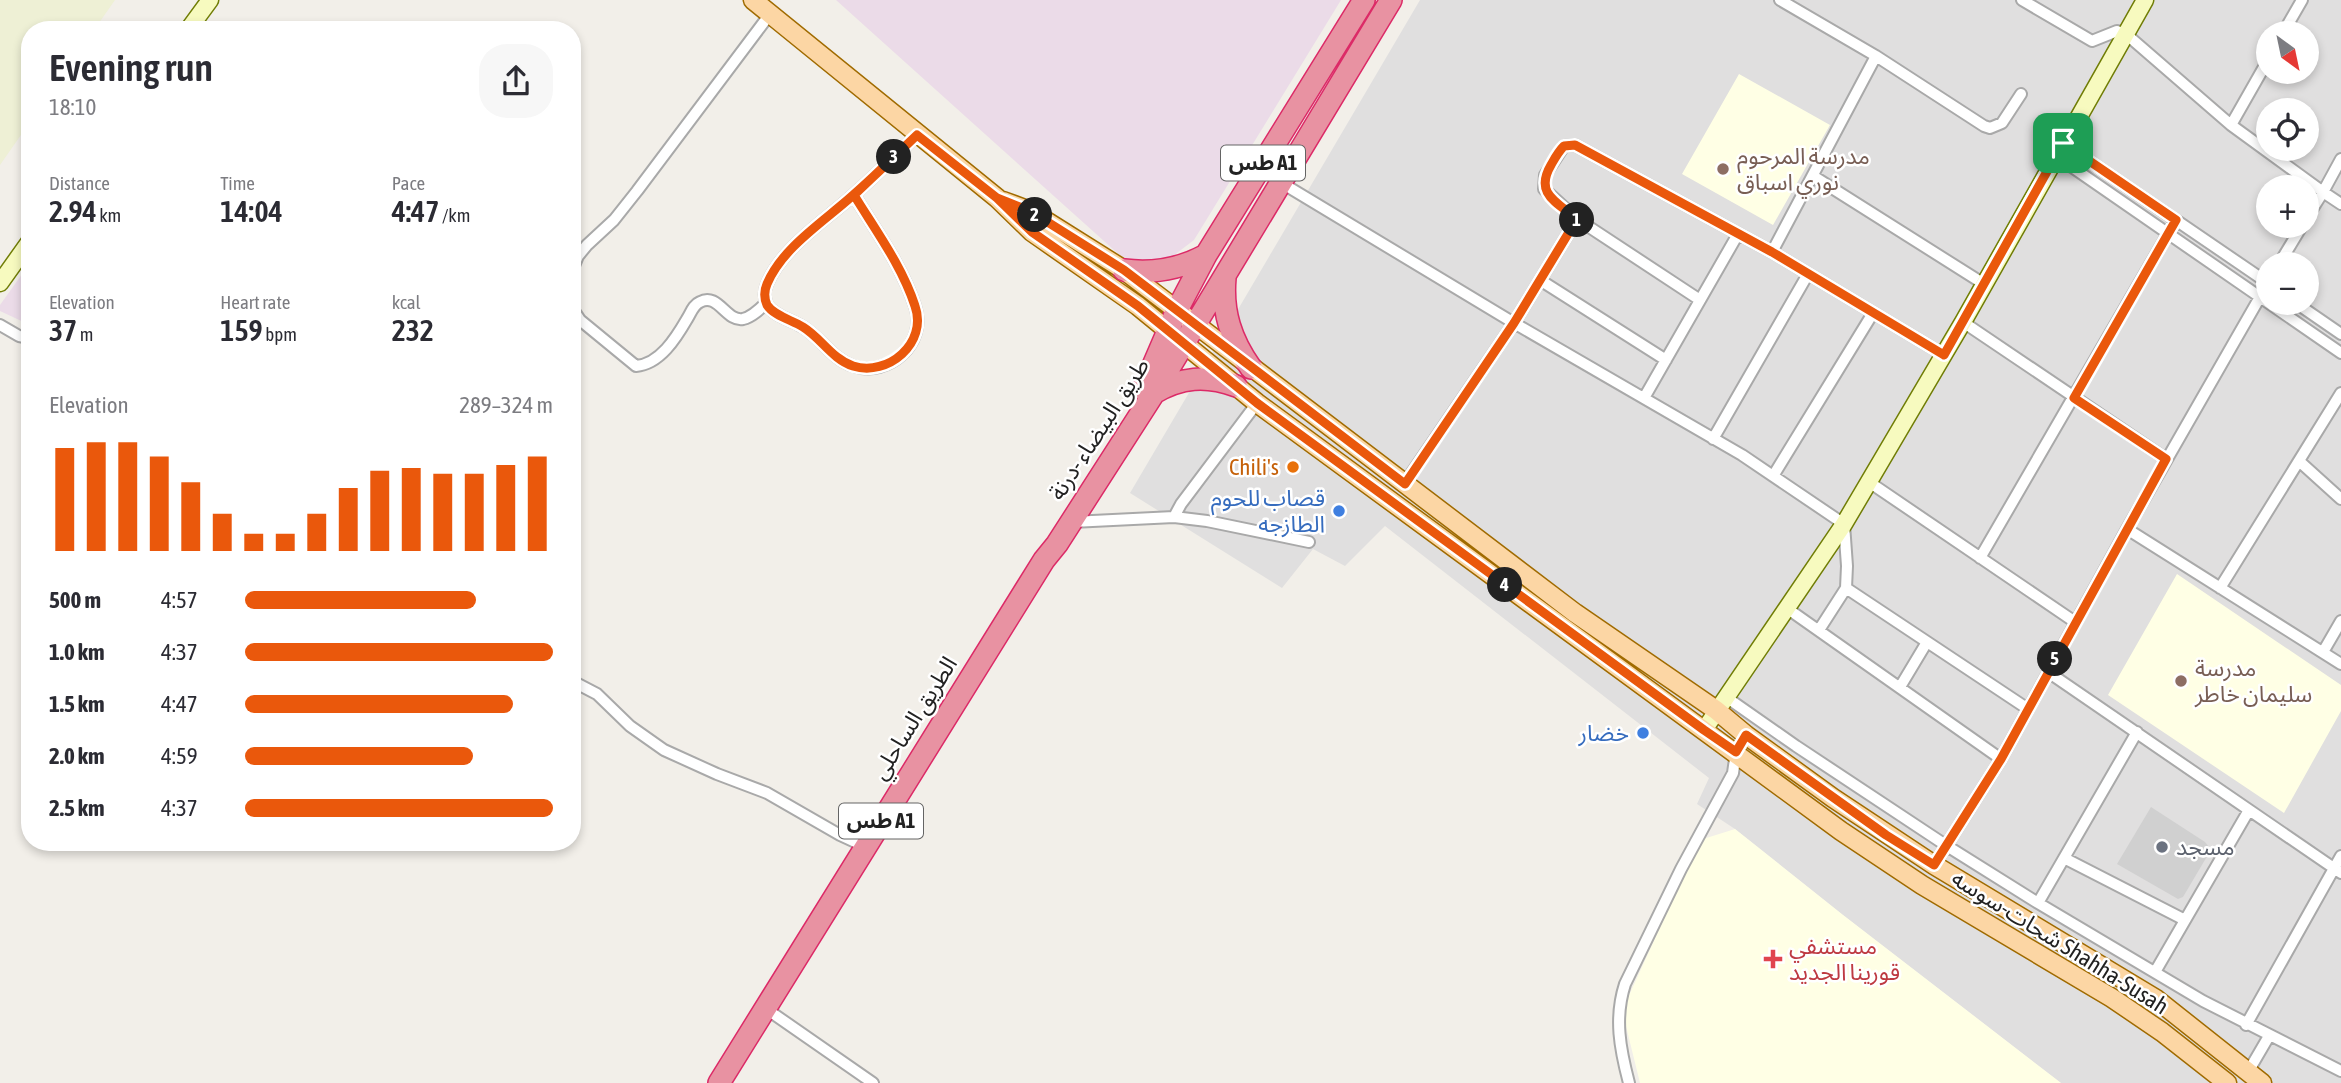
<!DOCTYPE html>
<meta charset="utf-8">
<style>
:root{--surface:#fff;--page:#f7f7f7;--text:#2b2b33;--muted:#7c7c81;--accent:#ea580c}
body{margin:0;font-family:"Asap Condensed","Noto Sans Arabic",sans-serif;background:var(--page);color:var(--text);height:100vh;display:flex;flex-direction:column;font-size:26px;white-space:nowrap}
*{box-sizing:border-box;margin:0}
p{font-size:23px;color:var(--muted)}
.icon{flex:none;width:38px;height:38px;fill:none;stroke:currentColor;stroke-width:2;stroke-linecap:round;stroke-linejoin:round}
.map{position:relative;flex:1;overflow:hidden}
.sheet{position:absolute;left:21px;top:21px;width:560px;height:830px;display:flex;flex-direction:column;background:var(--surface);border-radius:28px;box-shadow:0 4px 10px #0003}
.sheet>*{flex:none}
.needle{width:46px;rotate:147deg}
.fabs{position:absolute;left:2256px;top:21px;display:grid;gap:14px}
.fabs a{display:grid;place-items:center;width:63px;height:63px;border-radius:50%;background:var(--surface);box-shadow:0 4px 10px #0003;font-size:35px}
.pin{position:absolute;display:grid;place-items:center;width:60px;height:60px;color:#fff;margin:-30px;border-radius:14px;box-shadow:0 4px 10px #0006}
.km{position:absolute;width:35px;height:35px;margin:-18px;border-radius:50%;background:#222;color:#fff;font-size:19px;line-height:35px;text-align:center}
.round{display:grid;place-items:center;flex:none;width:74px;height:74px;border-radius:28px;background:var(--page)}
.head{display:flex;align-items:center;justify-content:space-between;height:119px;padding:0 28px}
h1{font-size:38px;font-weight:600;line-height:52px}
.figures{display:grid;grid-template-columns:repeat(3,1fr);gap:10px;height:119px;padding:7px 28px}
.figures div{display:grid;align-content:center}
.figures b{font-size:30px;font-weight:600}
.figures small{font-size:19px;font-weight:400}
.figures p{font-size:19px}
.chart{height:196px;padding:14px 28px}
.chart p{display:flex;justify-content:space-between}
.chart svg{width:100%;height:126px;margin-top:7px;stroke:var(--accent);stroke-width:6}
ul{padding:0 28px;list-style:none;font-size:23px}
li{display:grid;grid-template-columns:112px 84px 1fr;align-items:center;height:52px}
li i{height:18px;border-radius:9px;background:var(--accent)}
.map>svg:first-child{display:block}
</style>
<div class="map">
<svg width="2341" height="1083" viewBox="0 0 2341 1083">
<rect width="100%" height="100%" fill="#f2efe9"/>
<path fill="#e0dfdf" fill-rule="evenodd" d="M1420,0H2341V1083H2061L1843,915L1735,829L1697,804L1709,778L1385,526L1345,566L1313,549L1282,588L1130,493ZM2268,33H2306V72H2268ZM2268,110H2306V149H2268ZM2268,187H2306V226H2268ZM2268,264H2306V303H2268Z"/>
<path fill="#ebdbe8" d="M836,0H1341L1194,240L1173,256L1148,261L1124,259Z
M30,263V325L0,311V305Z"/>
<path fill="#ffffe5" d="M1739,74L1830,125L1773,225L1682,174Z
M2177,574L2341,685V711L2284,813L2108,695Z
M1735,829L1843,915L2061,1083H1640L1624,1018L1626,1002L1700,840Z"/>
<path fill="#d0d0d0" d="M2151,807L2205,842L2209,847V853L2183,897L2178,899L2117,864Z"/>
<path fill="#eef0d5" d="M0,0H115L94,30H30V122L0,165Z"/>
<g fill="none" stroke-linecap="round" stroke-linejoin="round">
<g stroke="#a9a9a9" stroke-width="14">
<path id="street" d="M1780,0L1876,56L1984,126L1990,128L2002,123L2021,94
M2022,0L2092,41L2117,31L2126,34L2231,125L2323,192L2341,159
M2283,33L2302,0
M2231,125L2268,60
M2063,143L2268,283
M2056,156L2341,353
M1813,176L1984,284
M1280,182L1514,323L1742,455L1844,524L1847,566L1846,588L1819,630
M854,195C876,231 902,266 915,306C928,343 888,378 853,366C832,359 821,338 803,327C792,320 774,316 767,305C764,298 764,291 767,284C782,248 823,222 851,197C874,177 895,156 917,135
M2306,219L2323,192L2341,204
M1772,252L1876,56
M2279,264L2302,226
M572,271L578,256L587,245L614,220L637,191L770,14
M1540,280L1666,360
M1700,300L1577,219L1544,189L1545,175L1564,146L1575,145L1772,252L1944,355
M2296,303L2341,334
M572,308L580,320L636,366C660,364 676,338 687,319C691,313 693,305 700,302C718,292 726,322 743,319C752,317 760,309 766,303
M1963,322L2166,459
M0,325L19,336L30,338
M1644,398L1738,234
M1257,403L1181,504L1174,517L1207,521L1309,542
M1713,439L1808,274
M2299,461L2341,499
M1773,476L1873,313
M1869,482L2075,622
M1405,483L1514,323L1577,219
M1072,522L1174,517
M2127,529L2341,664
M1980,558L2176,220
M1846,588L2028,709
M2220,588L2341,393
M1788,609L2001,759
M2323,652L2341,621
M2048,672L2341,873
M572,681L597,694L630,726L664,750L717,774L767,793L840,835L866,847
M1900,687L1927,642
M1726,697L1796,746L1947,846L2038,903L2203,1001L2341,1071
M2064,858L2185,920
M1934,865L2001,759L2127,529L2268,283
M2038,903L2137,732
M2155,972L2249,810
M765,1008L873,1083
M2246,1025L2341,856
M2248,1072L2269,1036
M1629,1083C1620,1049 1614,1018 1625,984L1681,869L1733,773L1736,752L1746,735"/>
</g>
<g stroke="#707d05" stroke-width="19">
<path id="secondary" d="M188,30L210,0
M0,283L30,241
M1704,730L1844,524L1963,322L2145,0"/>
</g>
<g stroke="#a06b00" stroke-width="21">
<path id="primary" d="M753,0L997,198L1032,232L1138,306L1257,403L1841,831L1922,885L2112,998L2162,1032L2227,1083
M1003,201L1030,211L1124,270L1575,613L1716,710L1746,735L1833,798L1934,865L2156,999L2262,1083"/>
</g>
<g stroke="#dc2a67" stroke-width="24">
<path id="highway" d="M1124,270C1154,274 1180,269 1206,255
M1225,278C1222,312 1231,340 1251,368
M1143,389L1177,310L1206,255L1364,0
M1154,393C1181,377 1206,375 1236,386
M719,1083L1044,560L1057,544L1154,393L1391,0"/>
</g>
<use href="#street" stroke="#fff" stroke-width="10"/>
<use href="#secondary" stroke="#f7fabf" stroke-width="16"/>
<use href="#primary" stroke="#fcd6a4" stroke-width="18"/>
<use href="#highway" stroke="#e892a2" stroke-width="21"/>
</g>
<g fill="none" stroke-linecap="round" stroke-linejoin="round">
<g stroke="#fff" stroke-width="14">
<path id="route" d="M2063,143L1944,355L1772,252L1575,145L1564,146C1558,152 1555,158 1551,165C1534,194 1557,202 1577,219L1514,323L1405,484L1124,270L1030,211L997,198L917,135C895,156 874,177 851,197C823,222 782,248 767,284C764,291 764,298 767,305C774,316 792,320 803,327C821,338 832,359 853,366C888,377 928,343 915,306C902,266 876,231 854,195L917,135L997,198L1032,232L1138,306L1257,403L1704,730L1736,752L1746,735L1886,835L1934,865L2001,759L2166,459L2074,398L2176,220L2063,143"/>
</g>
<use href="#route" stroke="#ea580c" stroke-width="9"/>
</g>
<g fill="#8d6e63" stroke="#fff" stroke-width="2.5">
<circle cx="1723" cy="169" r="7"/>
<circle cx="2181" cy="681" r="7"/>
</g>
<circle fill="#e8710a" stroke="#fff" stroke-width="2.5" cx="1293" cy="467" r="7"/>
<g fill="#3f7fe0" stroke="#fff" stroke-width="2.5">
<circle cx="1339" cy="511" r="7"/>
<circle cx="1643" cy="733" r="7"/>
</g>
<circle fill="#6b7280" stroke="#fff" stroke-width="2.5" cx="2162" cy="847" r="7"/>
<path fill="#e0444e" stroke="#fff" stroke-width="2.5" d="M1769.5 948.5h7v7h7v7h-7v7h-7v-7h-7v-7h7z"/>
<g text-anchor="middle" stroke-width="5" stroke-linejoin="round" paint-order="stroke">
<g fill="#fff" stroke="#646464" stroke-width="2">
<rect x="1221" y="145.5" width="84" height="35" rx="5"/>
<rect x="839" y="803.5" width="84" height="35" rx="5"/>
</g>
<g font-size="21" font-weight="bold" fill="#222">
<text x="1263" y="170">طس A1</text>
<text x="881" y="828">طس A1</text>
</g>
<g font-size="23" fill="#785e54" stroke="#fff" text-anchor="start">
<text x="1737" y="164">مدرسة المرحوم<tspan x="1737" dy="26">نوري اسباق</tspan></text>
<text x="2195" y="676">مدرسة<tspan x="2195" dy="26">سليمان خاطر</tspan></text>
</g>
<g font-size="23" fill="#222" stroke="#fff">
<text transform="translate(1099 429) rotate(-57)" y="8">طريق البيضاء -درنة</text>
<text transform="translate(914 718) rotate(-58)" y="8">الطريق الساحلي</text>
<text transform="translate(2060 942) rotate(32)" y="8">شحات-سوسه Shahha-Susah</text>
</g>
<g font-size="23" fill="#c56008" stroke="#fff" text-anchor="end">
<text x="1279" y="475">Chili's</text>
</g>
<g font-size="23" fill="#366cbe" stroke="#fff" text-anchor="end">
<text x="1325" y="506">قصاب للحوم<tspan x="1325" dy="26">الطازجه</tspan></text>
<text x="1629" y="741">خضار</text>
</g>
<g font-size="23" fill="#5b616d" stroke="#fff" text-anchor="start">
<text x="2176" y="855">مسجد</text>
</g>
<g font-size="23" fill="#be3a42" stroke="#fff" text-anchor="start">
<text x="1789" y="954">مستشفي<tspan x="1789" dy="26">قورينا الجديد</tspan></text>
</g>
</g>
</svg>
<div class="fabs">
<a><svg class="needle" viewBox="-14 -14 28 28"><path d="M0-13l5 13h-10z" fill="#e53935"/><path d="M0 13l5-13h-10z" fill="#7c7c81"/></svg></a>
<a><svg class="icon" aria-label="locate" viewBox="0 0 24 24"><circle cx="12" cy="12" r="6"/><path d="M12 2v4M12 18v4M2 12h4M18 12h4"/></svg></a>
<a>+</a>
<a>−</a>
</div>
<div class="pin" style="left:2063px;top:143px;background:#1e9e55"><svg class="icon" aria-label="arrive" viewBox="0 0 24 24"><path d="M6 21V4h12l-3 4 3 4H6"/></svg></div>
<b class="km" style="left:1577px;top:220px">1</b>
<b class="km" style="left:1035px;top:215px">2</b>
<b class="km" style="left:894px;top:157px">3</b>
<b class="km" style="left:1505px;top:585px">4</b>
<b class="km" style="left:2055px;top:659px">5</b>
<section class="sheet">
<div class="head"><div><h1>Evening run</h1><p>18:10</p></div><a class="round"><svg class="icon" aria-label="share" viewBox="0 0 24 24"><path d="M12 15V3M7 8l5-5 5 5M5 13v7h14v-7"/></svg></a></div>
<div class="figures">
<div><p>Distance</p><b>2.94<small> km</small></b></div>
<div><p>Time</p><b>14:04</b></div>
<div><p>Pace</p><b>4:47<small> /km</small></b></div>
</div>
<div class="figures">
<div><p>Elevation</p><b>37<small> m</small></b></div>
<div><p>Heart rate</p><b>159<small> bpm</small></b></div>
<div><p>kcal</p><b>232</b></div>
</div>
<div class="chart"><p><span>Elevation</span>289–324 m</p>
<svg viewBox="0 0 160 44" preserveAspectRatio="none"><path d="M5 44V8M15 44V6M25 44V6M35 44V11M45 44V20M55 44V31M65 44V38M75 44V38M85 44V31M95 44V22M105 44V16M115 44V15M125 44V17M135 44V17M145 44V14M155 44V11"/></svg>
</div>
<ul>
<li><b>500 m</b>4:57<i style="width:75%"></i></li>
<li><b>1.0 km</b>4:37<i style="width:100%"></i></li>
<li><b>1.5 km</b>4:47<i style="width:87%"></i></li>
<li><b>2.0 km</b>4:59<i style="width:74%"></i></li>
<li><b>2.5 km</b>4:37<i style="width:100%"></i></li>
</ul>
</section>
</div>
